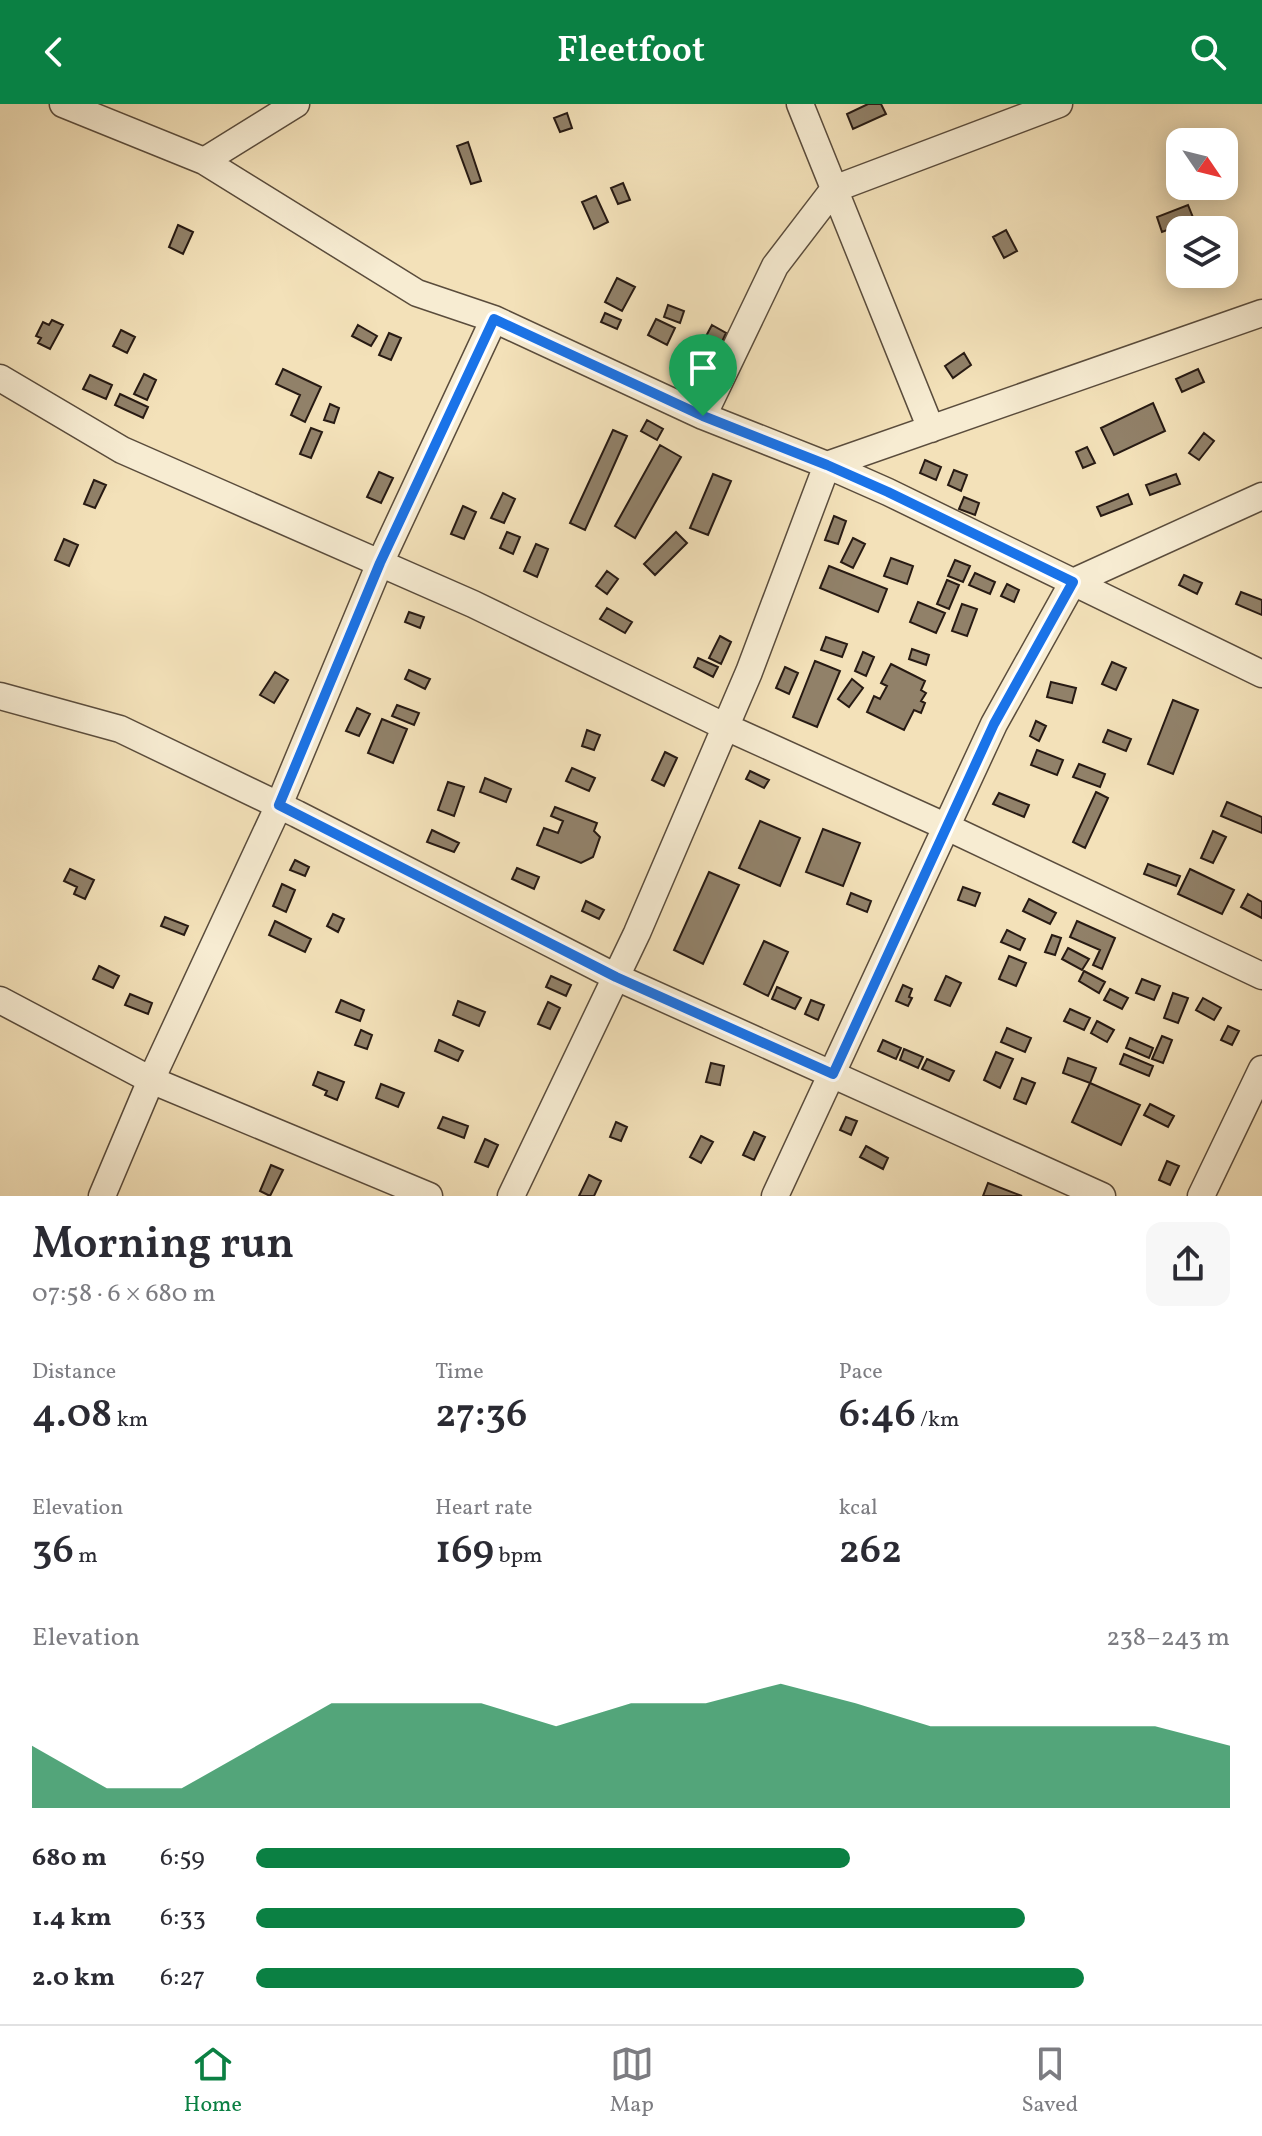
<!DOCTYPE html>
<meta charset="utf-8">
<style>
:root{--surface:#fff;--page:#f7f7f7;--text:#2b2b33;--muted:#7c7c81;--line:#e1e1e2;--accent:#0b8043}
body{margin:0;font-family:Vollkorn,serif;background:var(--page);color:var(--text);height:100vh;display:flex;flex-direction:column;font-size:30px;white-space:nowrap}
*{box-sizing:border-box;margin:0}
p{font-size:26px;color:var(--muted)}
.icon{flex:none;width:44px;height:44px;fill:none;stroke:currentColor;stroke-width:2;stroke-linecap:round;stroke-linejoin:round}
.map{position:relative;height:1092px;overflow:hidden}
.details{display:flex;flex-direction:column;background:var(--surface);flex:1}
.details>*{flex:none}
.needle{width:52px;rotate:125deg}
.controls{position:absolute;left:1166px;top:24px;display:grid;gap:16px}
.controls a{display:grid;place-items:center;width:72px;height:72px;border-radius:16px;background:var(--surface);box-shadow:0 4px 20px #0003;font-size:40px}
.pin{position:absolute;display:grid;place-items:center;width:68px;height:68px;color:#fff;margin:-82px -34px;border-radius:50% 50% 50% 0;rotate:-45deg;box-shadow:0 0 8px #0007}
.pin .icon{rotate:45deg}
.round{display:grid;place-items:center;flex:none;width:84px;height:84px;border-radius:16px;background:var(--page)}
.overview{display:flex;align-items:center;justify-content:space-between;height:136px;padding:0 32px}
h1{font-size:44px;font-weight:600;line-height:60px}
.stats{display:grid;grid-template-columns:repeat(3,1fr);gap:12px;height:136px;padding:8px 32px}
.stats div{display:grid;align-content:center}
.stats b{font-size:40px;font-weight:600}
.stats small{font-size:22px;font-weight:400}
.stats p{font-size:22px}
.chart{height:224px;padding:16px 32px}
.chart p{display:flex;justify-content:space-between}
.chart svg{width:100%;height:144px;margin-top:8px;fill:var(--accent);opacity:.7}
ul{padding:0 32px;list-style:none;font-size:26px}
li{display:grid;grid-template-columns:128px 96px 1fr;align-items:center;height:60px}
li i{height:20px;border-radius:10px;background:var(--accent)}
header{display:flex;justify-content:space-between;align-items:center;height:104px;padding:0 32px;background:var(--accent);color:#fff;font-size:36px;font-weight:600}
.tab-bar{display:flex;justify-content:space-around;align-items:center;height:112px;border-top:2px solid var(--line);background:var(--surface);font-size:22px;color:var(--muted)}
.tab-bar a{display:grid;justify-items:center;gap:4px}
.tab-bar .on{color:var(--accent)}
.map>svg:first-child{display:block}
</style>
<header><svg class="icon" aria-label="back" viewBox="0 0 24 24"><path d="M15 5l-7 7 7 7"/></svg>Fleetfoot<svg class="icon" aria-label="search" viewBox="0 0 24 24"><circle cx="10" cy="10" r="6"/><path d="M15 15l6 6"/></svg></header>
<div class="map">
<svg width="1262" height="1092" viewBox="0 0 1262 1092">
<rect width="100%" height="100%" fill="#f3e1b9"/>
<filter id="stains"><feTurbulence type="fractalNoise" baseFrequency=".0025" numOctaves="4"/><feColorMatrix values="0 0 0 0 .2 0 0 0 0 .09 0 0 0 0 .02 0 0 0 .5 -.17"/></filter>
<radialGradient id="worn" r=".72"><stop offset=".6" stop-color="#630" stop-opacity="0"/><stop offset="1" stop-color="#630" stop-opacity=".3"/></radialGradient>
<path fill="#918169" stroke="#271a13" stroke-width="2" d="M868,0H881L886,10L853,25L847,10Z
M567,9L572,24L560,28L554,14Z
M468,38L481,77L471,80L457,42Z
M623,79L630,96L618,100L611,84Z
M596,92L608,118L594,125L582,98Z
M1188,101L1194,116L1162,128L1157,113Z
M178,121L193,128L183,150L169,143Z
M1006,126L1017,147L1004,154L993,133Z
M617,174L635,183L622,207L605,198Z
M668,201L684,207L680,219L664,213Z
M605,209L621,216L617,225L601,218Z
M656,215L675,224L667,241L648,231Z
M52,216L63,221L50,245L38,239L41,234L36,232L43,218L49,221Z
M358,221L377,232L371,242L352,232Z
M712,221L726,229L720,242L705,234Z
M121,226L135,233L127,249L113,242Z
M389,229L401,234L391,256L379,251Z
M964,249L971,261L953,274L945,262Z
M701,252L717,259L711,270L696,263Z
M283,265L321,283L305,318L291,311L300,291L276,280Z
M1198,265L1204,278L1182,288L1176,275Z
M144,270L156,276L147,296L134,290Z
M90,271L112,281L106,295L83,285Z
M120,290L148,303L143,314L115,301Z
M1153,299L1165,327L1114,351L1101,324Z
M330,300L339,304L334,319L324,316Z
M647,316L663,325L657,336L641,327Z
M311,324L322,328L311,354L300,350Z
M613,326L627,332L585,426L570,419Z
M1204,329L1214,337L1199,356L1189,349Z
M660,341L681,353L635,434L615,422Z
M1087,343L1095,359L1083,364L1076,348Z
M925,356L941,363L936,376L920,369Z
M954,366L967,371L961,387L948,381Z
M379,368L393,374L381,399L367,393Z
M713,370L731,377L708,431L690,424Z
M1176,370L1180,380L1150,391L1146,381Z
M94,376L106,381L95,404L84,400Z
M503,389L515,395L504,419L491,414Z
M1128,390L1132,400L1101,412L1097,403Z
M964,393L979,399L975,411L959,405Z
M463,402L476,408L464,435L451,430Z
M834,412L846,417L838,440L825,436Z
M507,428L520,433L513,450L500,444Z
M676,428L687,439L655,471L644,460Z
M853,434L865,440L853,464L841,458Z
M64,435L78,441L69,462L55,456Z
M536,440L548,445L537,473L524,467Z
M891,454L913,462L907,480L884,472Z
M955,456L970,462L963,478L948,472Z
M829,462L887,485L878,508L820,484Z
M607,467L618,475L607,490L596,482Z
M975,469L995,478L990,490L969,481Z
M1184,471L1202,479L1197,490L1179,481Z
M947,476L959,481L949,505L937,500Z
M1007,480L1019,486L1014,498L1001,492Z
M1241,488L1262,496V511L1236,500Z
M918,498L945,509L936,529L910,518Z
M962,500L977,505L967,532L952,527Z
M607,504L632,518L625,529L600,515Z
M409,508L424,513L420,524L405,518Z
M720,532L731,538L721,560L709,554Z
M826,533L847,540L842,553L821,546Z
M912,545L929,551L926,561L909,555Z
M863,548L874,553L866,572L855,567Z
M698,554L718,563L713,573L694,563Z
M815,557L840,567L817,623L793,613Z
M1112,558L1126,564L1116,586L1102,580Z
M891,560L925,577L921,586L926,589L921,597L925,599L921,609L914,606L904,626L867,608L874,592L880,595L887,582L881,579Z
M785,563L798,569L789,590L776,584Z
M409,566L430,575L425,585L405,575Z
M275,568L288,576L274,599L260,591Z
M852,575L863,584L849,603L838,595Z
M1051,578L1076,584L1072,599L1047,593Z
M1173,596L1198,606L1173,670L1148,660Z
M397,601L419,609L414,621L392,612Z
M357,604L370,610L359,632L346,627Z
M382,615L407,625L393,659L368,649Z
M1036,617L1046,622L1039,637L1030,632Z
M587,626L600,631L594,646L582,642Z
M1108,626L1131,635L1126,647L1103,638Z
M1037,646L1063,656L1057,671L1031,661Z
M665,648L677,654L664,682L652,676Z
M1079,660L1105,670L1100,683L1073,673Z
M572,664L595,674L589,687L566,677Z
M750,667L769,676L764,684L746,675Z
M485,674L511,685L506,698L480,688Z
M448,678L464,683L454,712L438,706Z
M1096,688L1108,694L1085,744L1073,738Z
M999,689L1029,701L1024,713L993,700Z
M1227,698L1262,713V729L1221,712Z
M555,703L597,719L594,727L600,733L593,753L581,759L537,741L544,724L558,729L563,717L551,712Z
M760,717L800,734L780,782L739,764Z
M823,725L860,739L843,782L806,768Z
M432,726L459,739L454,748L427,738Z
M1213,727L1226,733L1213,759L1201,754Z
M295,756L309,763L305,772L290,766Z
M1148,760L1180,772L1176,782L1144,770Z
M517,764L539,773L534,785L512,775Z
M70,765L94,776L85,795L74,790L77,783L64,777Z
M1190,765L1234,786L1222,810L1178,790Z
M709,768L739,781L703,860L674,846Z
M282,780L295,786L286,808L273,802Z
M963,783L980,789L975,802L958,796Z
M851,789L871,797L867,808L847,800Z
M1248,790L1262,798V814L1241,803Z
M1029,795L1056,809L1050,820L1023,807Z
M586,797L604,806L599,815L582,807Z
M333,810L344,815L338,828L327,822Z
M165,813L188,822L184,831L161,822Z
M275,817L311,835L305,848L269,831Z
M1077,817L1115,834L1102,865L1093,861L1100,846L1070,833Z
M1007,826L1025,835L1020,846L1001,838Z
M1052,831L1061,834L1055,851L1045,848Z
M764,837L788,848L768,892L744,880Z
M1068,844L1089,855L1082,866L1062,855Z
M1009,852L1026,859L1016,882L999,875Z
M99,862L119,872L113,884L93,875Z
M1084,867L1105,878L1099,889L1079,877Z
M551,872L571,881L566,892L546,883Z
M946,872L961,879L950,902L935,896Z
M1142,875L1160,882L1154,896L1136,889Z
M903,881L912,885L909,893L912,894L908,902L896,897Z
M777,883L801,894L795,905L772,895Z
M1110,885L1128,894L1122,905L1104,896Z
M1173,889L1188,894L1178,919L1164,914Z
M130,890L152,899L148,910L125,901Z
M1203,894L1221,904L1214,916L1196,906Z
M341,896L364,906L360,917L336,908Z
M811,896L824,901L818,916L805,910Z
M458,897L485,908L479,922L453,911Z
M548,898L560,904L550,925L538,920Z
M1070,905L1090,914L1084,926L1064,917Z
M1097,917L1114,926L1107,938L1091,929Z
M1228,922L1239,927L1232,941L1221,936Z
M1007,924L1031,934L1025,948L1001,938Z
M361,926L372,931L367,945L355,941Z
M1162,932L1172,936L1163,959L1152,955Z
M1130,934L1153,944L1149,954L1126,944Z
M439,936L463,947L458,957L435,947Z
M883,936L901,944L896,955L878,947Z
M904,945L923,953L918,964L900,956Z
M996,948L1013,955L1000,984L984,976Z
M1124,950L1153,962L1149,972L1120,960Z
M1068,954L1096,964L1090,979L1063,969Z
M927,955L954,967L949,977L922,965Z
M711,959L724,962L720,981L706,978Z
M318,968L344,978L337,996L325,991L327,987L313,981Z
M1022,974L1035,979L1026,1000L1014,995Z
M1090,979L1140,1001L1121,1041L1072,1018Z
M381,980L404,989L398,1003L376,994Z
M1150,1000L1174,1012L1168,1023L1144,1011Z
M443,1013L468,1022L464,1034L438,1024Z
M846,1013L857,1017L851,1031L840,1026Z
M616,1018L627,1023L621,1037L610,1033Z
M754,1028L765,1033L754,1056L743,1051Z
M701,1032L713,1038L701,1059L690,1053Z
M485,1035L498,1041L488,1063L475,1058Z
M866,1042L888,1054L883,1065L860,1053Z
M1167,1057L1179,1062L1170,1081L1159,1076Z
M271,1061L283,1066L270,1092L260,1087Z
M589,1071L601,1077L594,1092H579Z
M988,1079L1022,1092H983Z"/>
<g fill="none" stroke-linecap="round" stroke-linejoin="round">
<g stroke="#5a4c3c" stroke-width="29">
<path id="minor" d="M63,0L204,57L417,189L494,215L703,312L827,361L888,388L1262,570
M800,0L931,325
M204,57L296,0
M0,274L122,346L473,500L726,623L947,723L1262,872
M703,312L775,162L834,85L1059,0
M0,592L120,625L297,710L616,873L1102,1092
M0,896L151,976L429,1092
M102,1092L151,976L279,701L380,459L494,215
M511,1092L637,829L749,568L827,361L1262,209
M775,1092L994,620L1073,478L1262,392
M1201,1092L1262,965"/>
</g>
<use href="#minor" stroke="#f7ecd2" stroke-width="26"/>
</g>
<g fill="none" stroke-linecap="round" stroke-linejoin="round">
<g stroke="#fff" stroke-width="16">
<path id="route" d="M494,215L703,312L827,361L888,388L1073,478L994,620L833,970L616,873L279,701L380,459Z"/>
</g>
<use href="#route" stroke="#1a73e8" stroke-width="10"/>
</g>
<rect width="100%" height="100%" filter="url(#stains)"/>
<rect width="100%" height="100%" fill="url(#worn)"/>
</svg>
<div class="controls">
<a><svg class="needle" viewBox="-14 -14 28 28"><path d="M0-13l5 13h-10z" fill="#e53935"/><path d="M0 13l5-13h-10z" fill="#7c7c81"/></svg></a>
<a><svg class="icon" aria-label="layers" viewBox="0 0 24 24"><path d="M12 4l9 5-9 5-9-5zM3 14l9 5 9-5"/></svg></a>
</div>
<div class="pin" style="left:703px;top:312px;background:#1e9e55"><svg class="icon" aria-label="arrive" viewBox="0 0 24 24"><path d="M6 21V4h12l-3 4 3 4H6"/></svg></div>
</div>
<section class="details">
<div class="overview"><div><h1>Morning run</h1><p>07:58 · 6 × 680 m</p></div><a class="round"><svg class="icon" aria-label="share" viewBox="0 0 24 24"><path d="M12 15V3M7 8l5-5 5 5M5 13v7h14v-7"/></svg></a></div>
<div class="stats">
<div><p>Distance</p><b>4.08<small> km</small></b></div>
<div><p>Time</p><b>27:36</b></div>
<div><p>Pace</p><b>6:46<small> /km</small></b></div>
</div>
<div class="stats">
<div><p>Elevation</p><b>36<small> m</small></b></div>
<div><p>Heart rate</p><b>169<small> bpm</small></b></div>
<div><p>kcal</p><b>262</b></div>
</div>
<div class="chart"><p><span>Elevation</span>238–243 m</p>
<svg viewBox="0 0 160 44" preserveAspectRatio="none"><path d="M0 44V25L10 38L20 38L30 25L40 12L50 12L60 12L70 19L80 12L90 12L100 6L110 12L120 19L130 19L140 19L150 19L160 25V44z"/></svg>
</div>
<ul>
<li><b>680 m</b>6:59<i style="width:61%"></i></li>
<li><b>1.4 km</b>6:33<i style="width:79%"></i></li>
<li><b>2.0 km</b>6:27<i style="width:85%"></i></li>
</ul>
</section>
<nav class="tab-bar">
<a class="on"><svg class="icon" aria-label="home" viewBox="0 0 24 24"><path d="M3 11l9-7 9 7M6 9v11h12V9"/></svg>Home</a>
<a><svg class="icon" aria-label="map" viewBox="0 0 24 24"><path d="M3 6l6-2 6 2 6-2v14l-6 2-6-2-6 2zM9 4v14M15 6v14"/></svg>Map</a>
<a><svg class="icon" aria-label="saved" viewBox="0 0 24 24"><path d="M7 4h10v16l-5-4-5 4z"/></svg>Saved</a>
</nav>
